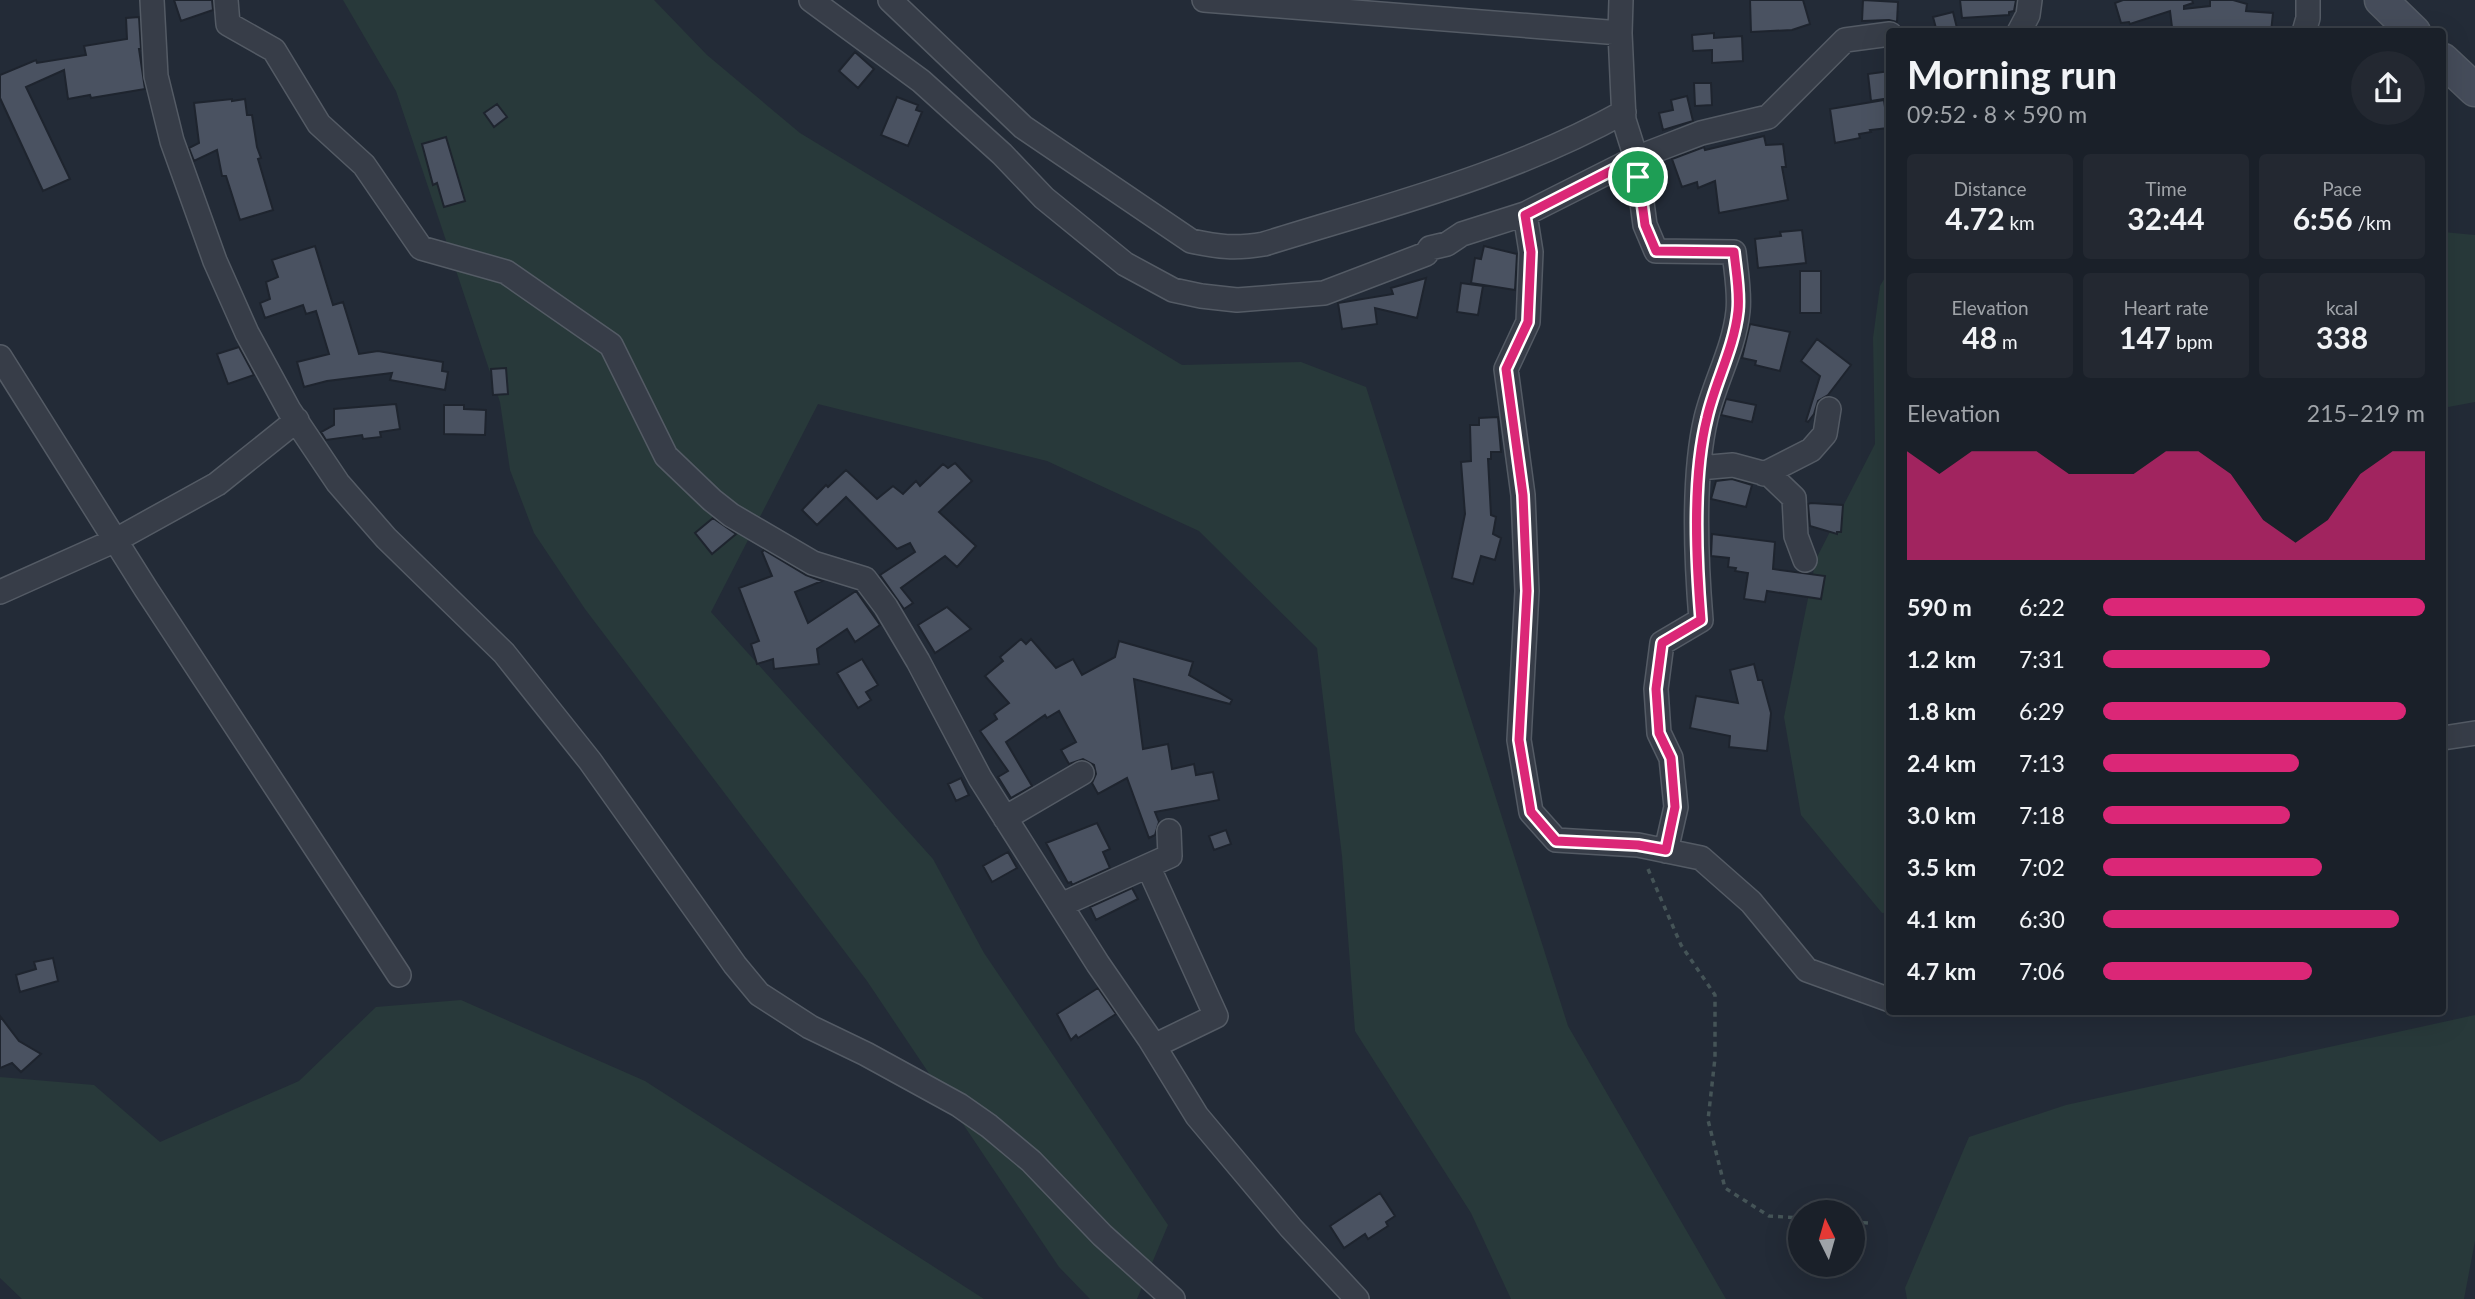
<!DOCTYPE html>
<meta charset="utf-8">
<style>
:root{--surface:#1a2029;--page:#232831;--text:#f1f3f6;--muted:#9fa3a8;--line:#383e46;--accent:#db2777}
body{margin:0;font-family:Lato,sans-serif;background:var(--page);color:var(--text);height:100vh;display:flex;flex-direction:column;font-size:26px;white-space:nowrap}
*{box-sizing:border-box;margin:0}
p{font-size:23px;color:var(--muted)}
.icon{flex:none;width:38px;height:38px;fill:none;stroke:currentColor;stroke-width:2;stroke-linecap:round;stroke-linejoin:round}
.map{position:relative;flex:1;overflow:hidden}
.side{position:absolute;left:1886px;top:28px;width:560px;height:987px;display:flex;flex-direction:column;background:var(--surface);border-radius:7px;box-shadow:0 7px 28px #0002,0 0 0 2px var(--line)}
.side>*{flex:none}
.needle{width:46px;rotate:355deg}
.controls{position:absolute;left:1788px;top:1200px;display:grid;gap:14px}
.controls a{display:grid;place-items:center;width:77px;height:77px;border-radius:50%;background:var(--surface);box-shadow:0 7px 28px #0002,0 0 0 2px var(--line);font-size:35px}
.pin{position:absolute;display:grid;place-items:center;width:60px;height:60px;color:#fff;margin:-30px;border:4px solid #fff;border-radius:50%;box-shadow:0 2px 7px #0007}
.round{display:grid;place-items:center;flex:none;width:74px;height:74px;border-radius:37px;background:var(--page)}
.overview{display:flex;align-items:center;justify-content:space-between;height:119px;padding:0 21px}
h1{font-size:38px;font-weight:700;line-height:52px}
.stats{display:grid;grid-template-columns:repeat(3,1fr);gap:10px;height:119px;padding:7px 21px}
.stats div{display:grid;align-content:center;border-radius:7px;background:var(--page);text-align:center}
.stats b{font-size:30px;font-weight:700}
.stats small{font-size:19px;font-weight:400}
.stats p{font-size:19px}
.chart{height:196px;padding:14px 21px}
.chart p{display:flex;justify-content:space-between}
.chart svg{width:100%;height:126px;margin-top:7px;fill:var(--accent);opacity:.7}
ul{padding:0 21px;list-style:none;font-size:23px}
li{display:grid;grid-template-columns:112px 84px 1fr;align-items:center;height:52px}
li i{height:18px;border-radius:9px;background:var(--accent)}
.map>svg:first-child{display:block}
</style>
<div class="map">
<svg width="2475" height="1299" viewBox="0 0 2475 1299">
<rect width="100%" height="100%" fill="#232b37"/>
<path fill="#28393a" d="M343,0H654L707,55L800,133L1182,365L1301,362L1366,387L1568,1026L1726,1299H1511L1471,1213L1355,1031L1342,856L1317,648L1199,531L1047,461L818,404L711,612L933,859L984,953L1168,1225L1137,1299H1090L1059,1267L867,981L585,609L534,533L510,470L500,402L396,91Z
M2443,232L2475,235V402L2443,408Z
M1890,269V912L1882,913L1801,815L1784,717L1816,559L1875,444L1873,338L1880,286Z
M461,1000L645,1081L984,1299H22L0,1278V1077L94,1085L160,1142L299,1081L376,1007Z
M2475,1015V1241L2464,1299H1907L1905,1288L1969,1137L2066,1105Z"/>
<path fill="#4a5261" stroke="#1e242e" stroke-width="2" d="M174,0H212L213,10L181,21Z
M1750,0H1803L1810,24L1792,30L1751,32Z
M1863,0L1898,2L1897,22L1889,20L1862,21Z
M1960,0H2016L2014,11L2009,12V15L1962,18Z
M2123,0H2192L2193,3L2184,6V9L2210,6V0H2233L2247,4L2246,11L2273,13L2271,32H2175L2174,27H2172L2170,11L2130,24L2129,22L2121,23L2115,3Z
M1953,12L1958,32H1937L1933,17Z
M139,17L141,49H139L145,89L91,98L90,95L68,99L64,70L26,87L70,179L43,191L0,98V75L36,60L37,63L86,55L84,46L127,39L126,18Z
M1714,33V38L1742,36L1743,61L1712,63V50L1693,51L1692,35Z
M855,52L874,69L858,88L839,71Z
M1890,71V98L1871,101L1868,74Z
M1694,83H1711L1712,105L1695,106Z
M1687,96L1693,121L1663,130L1659,113L1673,110L1671,100Z
M897,97L918,105L916,110L922,112L908,146L881,135Z
M232,99V101L245,99L247,115H252L257,147L261,158L258,159L273,210L240,220L226,176H222L217,150L194,161L189,148L199,143L194,103Z
M1884,100L1888,128L1870,130L1871,132L1859,134L1860,138L1835,143L1830,109Z
M497,104L507,117L494,127L484,113Z
M1764,136L1766,145L1783,144L1786,167H1782L1788,200L1719,213L1715,181L1698,188L1697,182L1682,187L1672,159L1704,147L1705,150Z
M446,137L465,201L444,207L437,183L433,185L422,144Z
M1802,230L1806,263L1758,268L1755,239L1781,236L1780,232Z
M315,246L333,305L343,302L359,354L378,351L443,362L442,371L448,372L445,390L390,380L392,373L327,381L304,387L297,362L329,354L316,311L306,314L303,305L265,318L260,303L270,299L266,282L278,277L272,260Z
M1484,246L1517,254L1515,290L1471,283L1475,258L1481,259Z
M1800,271H1821V313H1800Z
M1426,278L1417,318L1375,308L1377,324L1342,329L1338,303L1393,294L1391,288Z
M1461,283L1483,286L1478,315L1457,312Z
M1750,324L1790,332L1780,371L1755,365L1756,361L1742,358Z
M1817,339L1851,365L1828,395L1818,401L1814,414L1808,422L1806,421L1820,376L1801,361Z
M239,347L254,375L228,384L217,354Z
M506,368L508,394L493,395L491,369Z
M1726,399L1756,405L1752,422L1721,415Z
M396,404L400,429L380,432L381,437L363,439L362,435L326,440L321,432L334,425V409Z
M444,405H464V409L486,410L485,435L444,434Z
M1498,417L1501,452H1491V459H1488L1491,515L1496,517L1493,534L1501,538L1495,560L1481,556L1473,584L1452,578L1465,514L1461,462L1471,461L1470,425H1479V418Z
M955,463L972,481L939,512L976,546L957,567L945,556L901,588L913,603L904,609L880,575L915,552L910,543L897,549L846,497L817,525L802,510L826,485L828,487L846,470L877,499L893,486L903,494L916,481L920,486L943,464L948,468Z
M1732,479L1752,485L1746,507L1711,499L1716,481Z
M1811,503L1843,505L1841,532H1837V534L1810,526L1808,504Z
M713,518L736,534L712,554L695,533Z
M1712,534L1775,542L1773,569L1825,576L1821,599L1767,591L1765,602L1744,599L1748,573L1735,571L1736,568L1728,567L1729,558L1711,556Z
M764,550L806,575L822,581L795,592L808,623L856,591L880,625L855,642L847,629L817,649L819,664L774,669L773,659L757,664L751,644L759,641L739,588L772,576L762,552Z
M947,607L971,629L935,653L918,625Z
M1021,639L1026,644L1031,639L1056,668L1073,659L1082,675L1115,657L1119,641L1193,662L1189,675L1232,700L1230,704L1134,679L1143,749L1168,744L1172,769L1194,764L1196,775L1213,772L1219,800L1155,812L1159,822L1155,835L1149,838L1127,778L1098,794L1092,783L1096,774L1094,765L1083,759L1069,764L1061,750L1076,742L1059,711L1047,718L1045,715L1006,742L1032,786L1011,798L998,777L1008,771L980,731L997,719L994,714L1009,703L985,676L1003,661L1000,657Z
M862,659L878,685L866,692L871,700L858,708L837,673Z
M1754,664L1758,680H1762L1771,713L1767,751L1729,747L1730,736L1690,728L1696,696L1738,703L1730,670Z
M961,778L969,795L956,801L948,784Z
M1097,823L1110,849L1103,852L1110,868L1072,885L1071,882L1068,883L1046,843Z
M1226,830L1231,844L1214,850L1209,836Z
M1008,852L1017,868L992,882L983,866Z
M1132,888L1138,899L1096,920L1090,907Z
M53,958L58,981L20,992L16,975L36,969L34,962Z
M1098,988L1116,1014L1078,1038L1076,1035L1071,1040L1057,1014Z
M0,1016L19,1041L41,1054L21,1072L12,1063L0,1068Z
M1380,1193L1395,1216L1386,1222L1388,1226L1368,1239L1365,1234L1344,1248L1330,1226Z"/>
<g fill="none" stroke-linecap="round" stroke-linejoin="round">
<g stroke="#545b65" stroke-width="26">
<path id="street" d="M152,0L156,76L172,141L215,261L247,333L289,410L338,483L386,538L504,653L590,761L735,965L759,994L810,1027L866,1054L959,1105L989,1126L1031,1161L1102,1235L1173,1299
M226,0L228,24L274,50L319,124L364,165L421,248L506,272L611,345L666,456L712,500L731,515L813,563L865,579L886,607L918,661L980,778L1098,964L1149,1038L1197,1116L1291,1228L1357,1299
M811,0L921,81L1002,154L1044,198L1125,264L1173,290L1201,296L1237,300L1324,293L1426,254L1430,248L1447,244L1462,234L1525,214L1636,158L1667,146L1701,133L1768,117L1845,40L1890,34
M890,0L1023,127L1191,241C1219,247 1235,249 1264,244C1386,206 1511,175 1624,112
M1204,0L1620,33
M1621,0L1620,33L1624,120L1636,158L1645,225L1656,251L1734,252C1736,271 1740,292 1738,311C1734,349 1715,381 1706,418C1692,478 1696,559 1701,620L1662,643L1656,689L1659,733L1671,758L1676,807L1666,851
M2019,32L2028,15L2030,0
M2304,32L2308,18V0
M1525,214L1531,252L1528,322L1506,369L1523,495L1527,591L1519,740L1531,812L1556,840L1638,845L1701,858L1751,902L1807,970L1890,1000
M0,357L146,589L399,975
M1699,468L1733,465L1770,475L1794,498L1796,536L1805,560
M1764,474L1811,450L1825,434L1829,409
M0,592L116,540L217,484L297,420
M2443,738L2475,733
M1005,818L1082,773
M1148,866L1216,1016L1154,1046
M1061,905L1170,856L1169,831"/>
</g>
<g stroke="#545b65" stroke-width="35">
<path id="secondary" d="M2381,0L2414,32
M2443,60L2475,90"/>
</g>
<path stroke="#455457" stroke-width="3.5" stroke-dasharray="5 5" stroke-linecap="butt" d="M1648,869L1681,945L1715,995V1058L1708,1120L1725,1188L1769,1216L1801,1218
M1853,1222L1869,1223"/>
<use href="#street" stroke="#373d48" stroke-width="23"/>
<use href="#secondary" stroke="#454c5a" stroke-width="32"/>
</g>
<g fill="none" stroke-linecap="round" stroke-linejoin="round">
<g stroke="#fff" stroke-width="14">
<path id="route" d="M1636,158L1645,225L1656,251L1734,252C1736,271 1740,292 1738,311C1734,349 1715,382 1707,418C1692,478 1696,559 1701,620L1662,643L1656,689L1659,733L1671,758L1675,807L1666,850L1638,845L1556,841L1531,812L1519,740L1527,591L1523,495L1506,369L1528,322L1531,252L1525,215Z"/>
</g>
<use href="#route" stroke="#db2777" stroke-width="9"/>
</g>
</svg>
<div class="controls">
<a><svg class="needle" viewBox="-14 -14 28 28"><path d="M0-13l5 13h-10z" fill="#e53935"/><path d="M0 13l5-13h-10z" fill="#9fa3a8"/></svg></a>
</div>
<div class="pin" style="left:1638px;top:177px;background:#1e9e55"><svg class="icon" aria-label="arrive" viewBox="0 0 24 24"><path d="M6 21V4h12l-3 4 3 4H6"/></svg></div>
<section class="side">
<div class="overview"><div><h1>Morning run</h1><p>09:52 · 8 × 590 m</p></div><a class="round"><svg class="icon" aria-label="share" viewBox="0 0 24 24"><path d="M12 15V3M7 8l5-5 5 5M5 13v7h14v-7"/></svg></a></div>
<div class="stats">
<div><p>Distance</p><b>4.72<small> km</small></b></div>
<div><p>Time</p><b>32:44</b></div>
<div><p>Pace</p><b>6:56<small> /km</small></b></div>
</div>
<div class="stats">
<div><p>Elevation</p><b>48<small> m</small></b></div>
<div><p>Heart rate</p><b>147<small> bpm</small></b></div>
<div><p>kcal</p><b>338</b></div>
</div>
<div class="chart"><p><span>Elevation</span>215–219 m</p>
<svg viewBox="0 0 160 44" preserveAspectRatio="none"><path d="M0 44V6L10 14L20 6L30 6L40 6L50 14L60 14L70 14L80 6L90 6L100 14L110 30L120 38L130 30L140 14L150 6L160 6V44z"/></svg>
</div>
<ul>
<li><b>590 m</b>6:22<i style="width:100%"></i></li>
<li><b>1.2 km</b>7:31<i style="width:52%"></i></li>
<li><b>1.8 km</b>6:29<i style="width:94%"></i></li>
<li><b>2.4 km</b>7:13<i style="width:61%"></i></li>
<li><b>3.0 km</b>7:18<i style="width:58%"></i></li>
<li><b>3.5 km</b>7:02<i style="width:68%"></i></li>
<li><b>4.1 km</b>6:30<i style="width:92%"></i></li>
<li><b>4.7 km</b>7:06<i style="width:65%"></i></li>
</ul>
</section>
</div>
